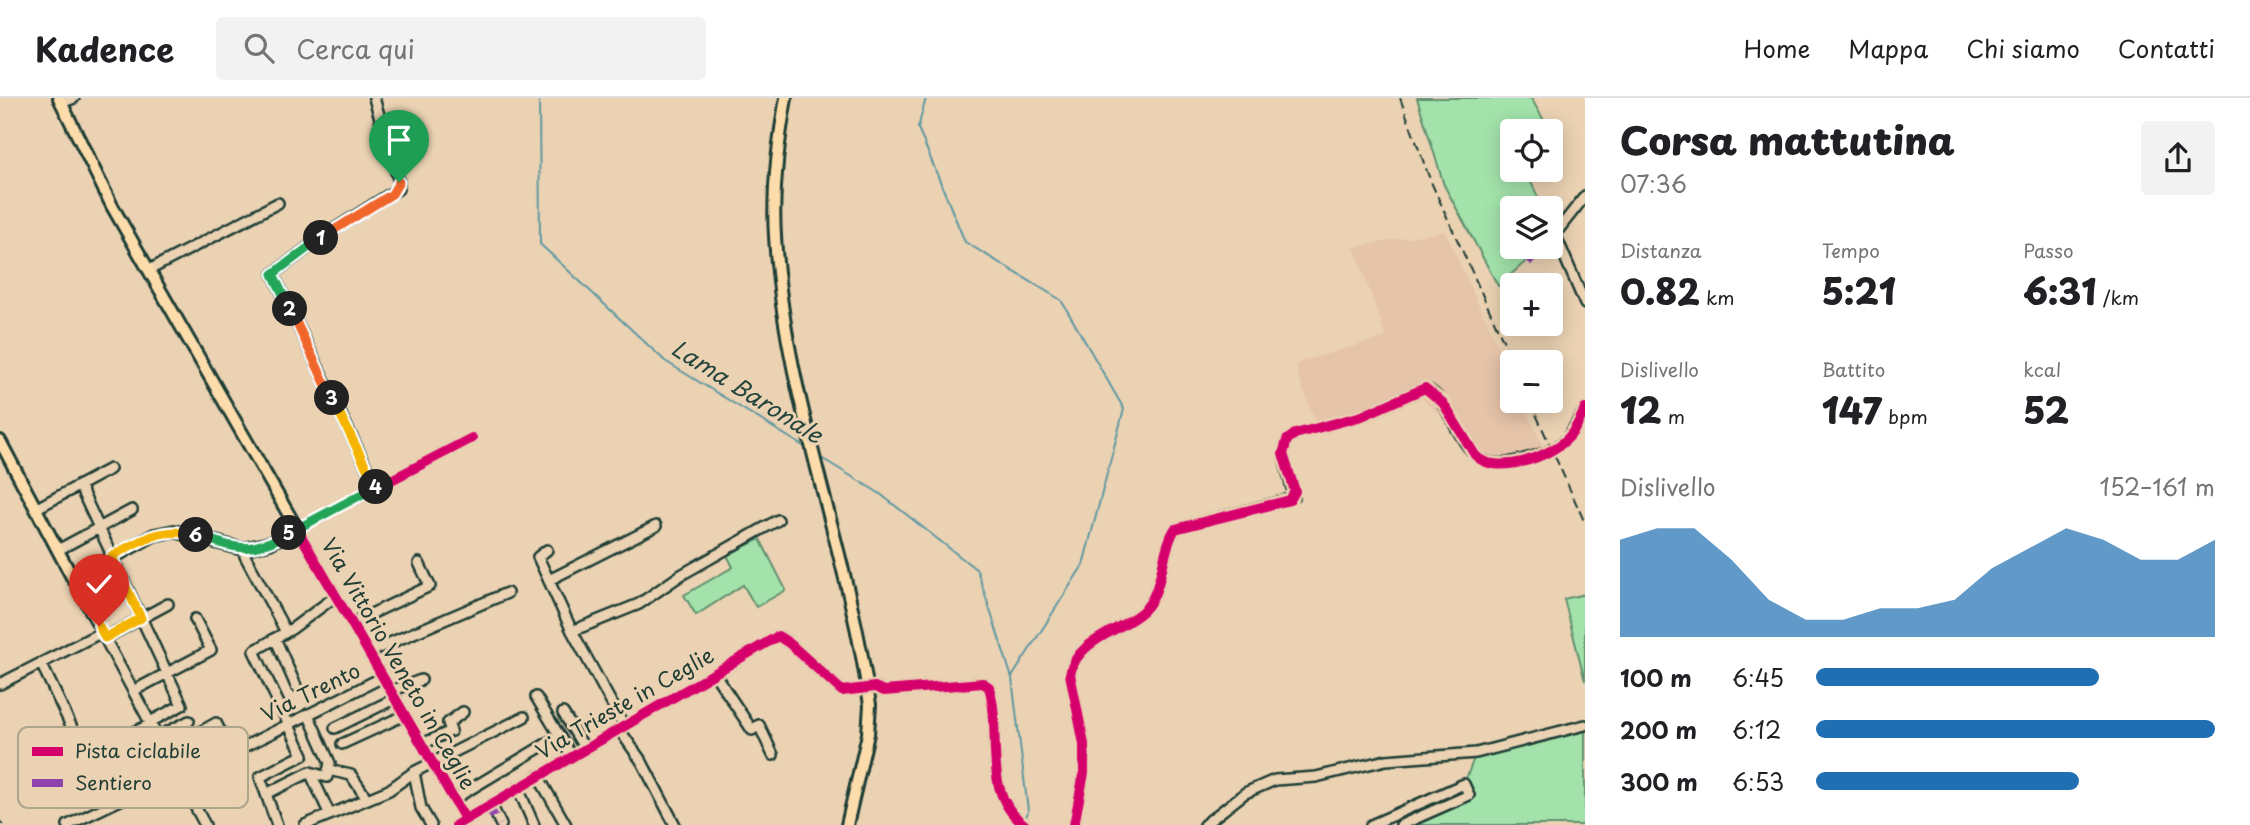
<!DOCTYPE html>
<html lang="it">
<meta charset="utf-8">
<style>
:root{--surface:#fff;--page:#f2f2f2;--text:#202124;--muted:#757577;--line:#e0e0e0;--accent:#1f6fb2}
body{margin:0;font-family:"Playpen Sans",sans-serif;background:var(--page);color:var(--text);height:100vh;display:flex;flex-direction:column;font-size:26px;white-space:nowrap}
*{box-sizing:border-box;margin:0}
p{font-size:23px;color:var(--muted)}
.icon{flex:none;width:38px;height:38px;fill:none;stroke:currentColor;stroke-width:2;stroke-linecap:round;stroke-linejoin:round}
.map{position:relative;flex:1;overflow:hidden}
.sheet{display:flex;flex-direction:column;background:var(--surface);width:665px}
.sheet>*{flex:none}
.fabs{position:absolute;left:1500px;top:21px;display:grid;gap:14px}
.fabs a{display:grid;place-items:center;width:63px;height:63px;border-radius:7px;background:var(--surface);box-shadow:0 4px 18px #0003;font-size:35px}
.pin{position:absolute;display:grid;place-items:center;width:60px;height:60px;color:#fff;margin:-72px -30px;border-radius:50% 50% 50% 0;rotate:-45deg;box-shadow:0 0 7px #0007}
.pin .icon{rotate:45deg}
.km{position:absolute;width:35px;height:35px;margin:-18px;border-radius:50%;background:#222;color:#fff;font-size:19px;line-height:35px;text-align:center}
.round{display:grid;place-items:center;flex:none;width:74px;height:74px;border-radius:7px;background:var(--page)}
.head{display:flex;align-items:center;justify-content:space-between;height:119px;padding:0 35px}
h1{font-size:38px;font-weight:800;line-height:52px}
.figures{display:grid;grid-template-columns:repeat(3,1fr);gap:10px;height:119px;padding:7px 35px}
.figures div{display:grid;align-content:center}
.figures b{font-size:35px;font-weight:800}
.figures small{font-size:19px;font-weight:400}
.figures p{font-size:19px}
.chart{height:196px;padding:14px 35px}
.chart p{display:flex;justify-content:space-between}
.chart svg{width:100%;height:126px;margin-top:7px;fill:var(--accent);opacity:.7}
ul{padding:0 35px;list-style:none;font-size:23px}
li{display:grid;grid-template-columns:112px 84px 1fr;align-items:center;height:52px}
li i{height:18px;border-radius:9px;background:var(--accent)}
header{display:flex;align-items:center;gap:42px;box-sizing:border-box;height:98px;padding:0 35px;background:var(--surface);border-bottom:2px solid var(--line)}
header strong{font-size:33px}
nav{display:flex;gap:38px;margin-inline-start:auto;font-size:24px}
.search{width:490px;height:63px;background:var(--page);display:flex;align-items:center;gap:18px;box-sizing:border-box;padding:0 24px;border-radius:7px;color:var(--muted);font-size:26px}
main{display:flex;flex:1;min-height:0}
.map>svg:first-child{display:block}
</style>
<header>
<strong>Kadence</strong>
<div class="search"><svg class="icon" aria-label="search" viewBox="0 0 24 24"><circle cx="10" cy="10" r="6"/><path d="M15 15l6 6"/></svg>Cerca qui</div>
<nav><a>Home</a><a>Mappa</a><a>Chi siamo</a><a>Contatti</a></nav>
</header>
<main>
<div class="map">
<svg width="1585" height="727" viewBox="0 0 1585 727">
<rect width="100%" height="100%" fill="#ebd2b3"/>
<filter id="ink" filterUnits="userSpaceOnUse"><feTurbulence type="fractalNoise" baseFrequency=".0143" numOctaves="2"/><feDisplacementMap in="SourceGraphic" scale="14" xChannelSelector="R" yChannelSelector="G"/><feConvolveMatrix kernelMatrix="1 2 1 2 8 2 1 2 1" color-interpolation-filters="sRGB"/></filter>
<g filter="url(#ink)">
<path fill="#e6c4a9" d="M1445,133L1512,280V303H1522L1544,351L1532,364L1490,363L1413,292L1317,328L1298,277L1296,268L1302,263L1386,239L1354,149Z"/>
<path fill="#a3e3ab" stroke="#619070" stroke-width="2" d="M1417,0H1531L1550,33H1512V72H1537L1529,80L1543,110H1512V149H1542L1498,188L1444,87Z
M760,441L786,492L756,509L743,487L696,517L684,497L733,469L727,457Z
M1585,496V583L1564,501Z
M1585,626V727H1401L1469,697L1464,686L1476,655Z"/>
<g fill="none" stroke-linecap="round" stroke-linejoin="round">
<path stroke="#6098a2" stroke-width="2" d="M539,0L540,146L665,263L808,351
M926,0L918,30L965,144L1061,202L1124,311L1083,467L1012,579
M818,358L879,395L977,472L1012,580L1028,713L1025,723"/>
<g stroke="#1f3d34" stroke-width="14">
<path id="minor" d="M374,0L399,84L398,91L322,139L273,176L376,389
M61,5L74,0
M1585,98L1555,136L1585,206
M149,172L278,105
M1555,350L1568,340L1585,311
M79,387L182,607L150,624
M35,411L110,371
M245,451V458L286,534
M58,452L132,412
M547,452L538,459L572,533L624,628
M73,481L205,727
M549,482L656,428
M352,525L430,488L419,465
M572,533L639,506L681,477L778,422
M105,540L168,506
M275,540L296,588
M369,554L507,495
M41,565L85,657
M714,575L752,632L759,627L773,657
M0,586L102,534
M133,593L211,552L195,521
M391,593L421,582
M536,599L572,659
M563,615L585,651
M335,630L396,600
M619,631L642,664L675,727
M342,646L405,617
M422,646L451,633L448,625L463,614
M166,653L216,625L231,655
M228,657L242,684
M116,660L189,623
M65,667L151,626
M328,672L351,677L367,701
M310,674L330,717
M414,674L421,710L431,727
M538,678L566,727
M180,681L383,579
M518,690L534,727
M266,696L310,674L327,679L330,665L308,616
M454,701L559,638
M73,703L168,657
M491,706L501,727
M465,721L297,431L472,340
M68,727L177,675
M277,727L260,679L303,657L254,553L293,530L336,498
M305,727L389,692L414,674L524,619
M456,727L778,538L789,545L842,593L875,589L884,593L983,585L989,589C1003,636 980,695 1025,727
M1074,727L1084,675V646L1070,576C1077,541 1120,534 1143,513C1164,494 1160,455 1175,431L1283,403L1294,398L1283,356L1287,342L1295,336L1362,318L1425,290C1435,294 1442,304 1447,313C1478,370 1482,375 1545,355
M1204,727L1245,695L1275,682L1316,679L1386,662L1476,655L1585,627
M1371,727L1464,686L1469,697L1401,727"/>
</g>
<g stroke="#1f3d34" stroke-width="16">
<path id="major" d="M786,0C778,45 772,92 775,138C784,298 848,449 870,607L868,636L847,727
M0,343L73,481L154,437L174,433L242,451L270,445L297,431L112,108L59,0"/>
</g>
<use href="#minor" stroke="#ebd2b3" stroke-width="9"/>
<use href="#major" stroke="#fddcac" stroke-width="10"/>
<path stroke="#1f3d34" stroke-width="2" stroke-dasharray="10 5" stroke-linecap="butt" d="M1400,0L1431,84L1513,264
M1530,303L1585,425
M0,723L3,727"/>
<g stroke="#1f3d34" stroke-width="14" stroke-linecap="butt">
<path id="minor-bridge" d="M1545,355L1555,350"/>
</g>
<use href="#minor-bridge" stroke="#ebd2b3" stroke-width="9"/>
<path stroke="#8e44ad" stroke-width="9" stroke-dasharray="18 9" stroke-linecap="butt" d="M1550,140L1555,136
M1528,164L1542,149
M482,715L490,711L499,727"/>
<g stroke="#ebd2b3" stroke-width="15">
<path id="cycleway" d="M465,721L297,431L472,340
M456,727L778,538L789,545L842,593L875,589L884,593L983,585L989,589C1003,636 980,695 1025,727
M1074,727L1084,675V646L1070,576C1077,541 1120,534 1143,513C1164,494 1160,455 1175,431L1290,402L1295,393L1283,356L1287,342L1295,336L1362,318L1425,290L1443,305L1475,357C1495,379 1551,359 1569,339C1576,331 1581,320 1585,311"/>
</g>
<use href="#cycleway" stroke="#d6006c" stroke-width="10"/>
</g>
</g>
<g fill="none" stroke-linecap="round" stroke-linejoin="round" filter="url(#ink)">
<g stroke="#fff" stroke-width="14">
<path id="split-1" d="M321,140L392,96L399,84"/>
</g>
<g stroke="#fff" stroke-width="14">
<path id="split-2" d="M290,211L273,176L321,140"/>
</g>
<g stroke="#fff" stroke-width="14">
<path id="split-3" d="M290,211L332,300"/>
</g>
<g stroke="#fff" stroke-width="14">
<path id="split-4" d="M332,300L376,389"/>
</g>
<g stroke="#fff" stroke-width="14">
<path id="split-5" d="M289,435L376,389"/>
</g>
<g stroke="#fff" stroke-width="14">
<path id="split-6" d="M196,437C237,451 249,457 289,435"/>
</g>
<g stroke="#fff" stroke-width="14">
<path id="split-7" d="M115,466L112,458C140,442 163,428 196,437"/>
</g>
<g stroke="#fff" stroke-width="14">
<path id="split-8" d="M99,528L105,540L141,520L115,466"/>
</g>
<use href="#split-1" stroke="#f0652b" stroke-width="9"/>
<use href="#split-2" stroke="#22a559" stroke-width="9"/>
<use href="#split-3" stroke="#f0652b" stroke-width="9"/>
<use href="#split-4" stroke="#f5b400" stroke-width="9"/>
<use href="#split-5" stroke="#22a559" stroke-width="9"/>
<use href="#split-6" stroke="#22a559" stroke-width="9"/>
<use href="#split-7" stroke="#f5b400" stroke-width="9"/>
<use href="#split-8" stroke="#f5b400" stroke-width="9"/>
</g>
<g text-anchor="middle" stroke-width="6" stroke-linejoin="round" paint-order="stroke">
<g font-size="21" fill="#1f3d34" stroke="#ebd2b3">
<text transform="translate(398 566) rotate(60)" y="7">Via Vittorio Veneto in Ceglie</text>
<text transform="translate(311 595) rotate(-26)" y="7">Via Trento</text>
<text transform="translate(625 606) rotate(-30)" y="7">Via Trieste in Ceglie</text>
</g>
<g font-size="23" font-style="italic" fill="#24453d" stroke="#ebd2b3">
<text transform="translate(747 294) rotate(32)" y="8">Lama Baronale</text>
</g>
</g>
<rect x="18" y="629" width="230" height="81" rx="10" fill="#ebd2b3" stroke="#aea58d" stroke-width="2"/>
<rect x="32" y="649" width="31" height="9" fill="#d6006c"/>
<rect x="32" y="681" width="31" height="8" fill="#8e44ad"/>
<g font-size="19" fill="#1f3d34">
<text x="75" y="660">Pista ciclabile</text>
<text x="75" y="692">Sentiero</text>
</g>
</svg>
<div class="fabs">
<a><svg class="icon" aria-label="locate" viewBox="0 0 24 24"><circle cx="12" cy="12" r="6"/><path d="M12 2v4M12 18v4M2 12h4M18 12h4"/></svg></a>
<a><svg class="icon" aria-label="layers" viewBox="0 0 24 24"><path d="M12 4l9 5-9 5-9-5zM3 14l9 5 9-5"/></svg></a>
<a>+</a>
<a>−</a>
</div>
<div class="pin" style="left:399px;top:84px;background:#1e9e55"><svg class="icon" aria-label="arrive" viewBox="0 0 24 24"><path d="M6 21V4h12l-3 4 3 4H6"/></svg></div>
<div class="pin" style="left:99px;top:528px;background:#d93025"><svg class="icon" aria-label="check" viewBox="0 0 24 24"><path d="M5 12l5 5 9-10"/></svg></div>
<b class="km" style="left:321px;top:140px">1</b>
<b class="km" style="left:290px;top:211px">2</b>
<b class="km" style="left:332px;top:300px">3</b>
<b class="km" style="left:376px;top:389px">4</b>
<b class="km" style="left:289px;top:435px">5</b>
<b class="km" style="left:196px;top:437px">6</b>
</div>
<section class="sheet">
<div class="head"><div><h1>Corsa mattutina</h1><p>07:36</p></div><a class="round"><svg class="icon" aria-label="share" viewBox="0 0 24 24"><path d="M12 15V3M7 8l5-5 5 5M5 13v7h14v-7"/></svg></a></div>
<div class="figures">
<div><p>Distanza</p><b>0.82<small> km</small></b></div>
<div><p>Tempo</p><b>5:21</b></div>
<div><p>Passo</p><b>6:31<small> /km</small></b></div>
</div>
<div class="figures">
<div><p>Dislivello</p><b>12<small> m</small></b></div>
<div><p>Battito</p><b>147<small> bpm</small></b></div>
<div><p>kcal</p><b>52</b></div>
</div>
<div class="chart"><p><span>Dislivello</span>152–161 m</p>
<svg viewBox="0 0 160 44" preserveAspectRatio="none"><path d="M0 44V10L10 6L20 6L30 17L40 31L50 38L60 38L70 34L80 34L90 31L100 20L110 13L120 6L130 10L140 17L150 17L160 10V44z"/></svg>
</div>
<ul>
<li><b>100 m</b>6:45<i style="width:71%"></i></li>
<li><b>200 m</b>6:12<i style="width:100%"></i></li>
<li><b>300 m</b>6:53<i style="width:66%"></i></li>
</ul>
</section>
</main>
